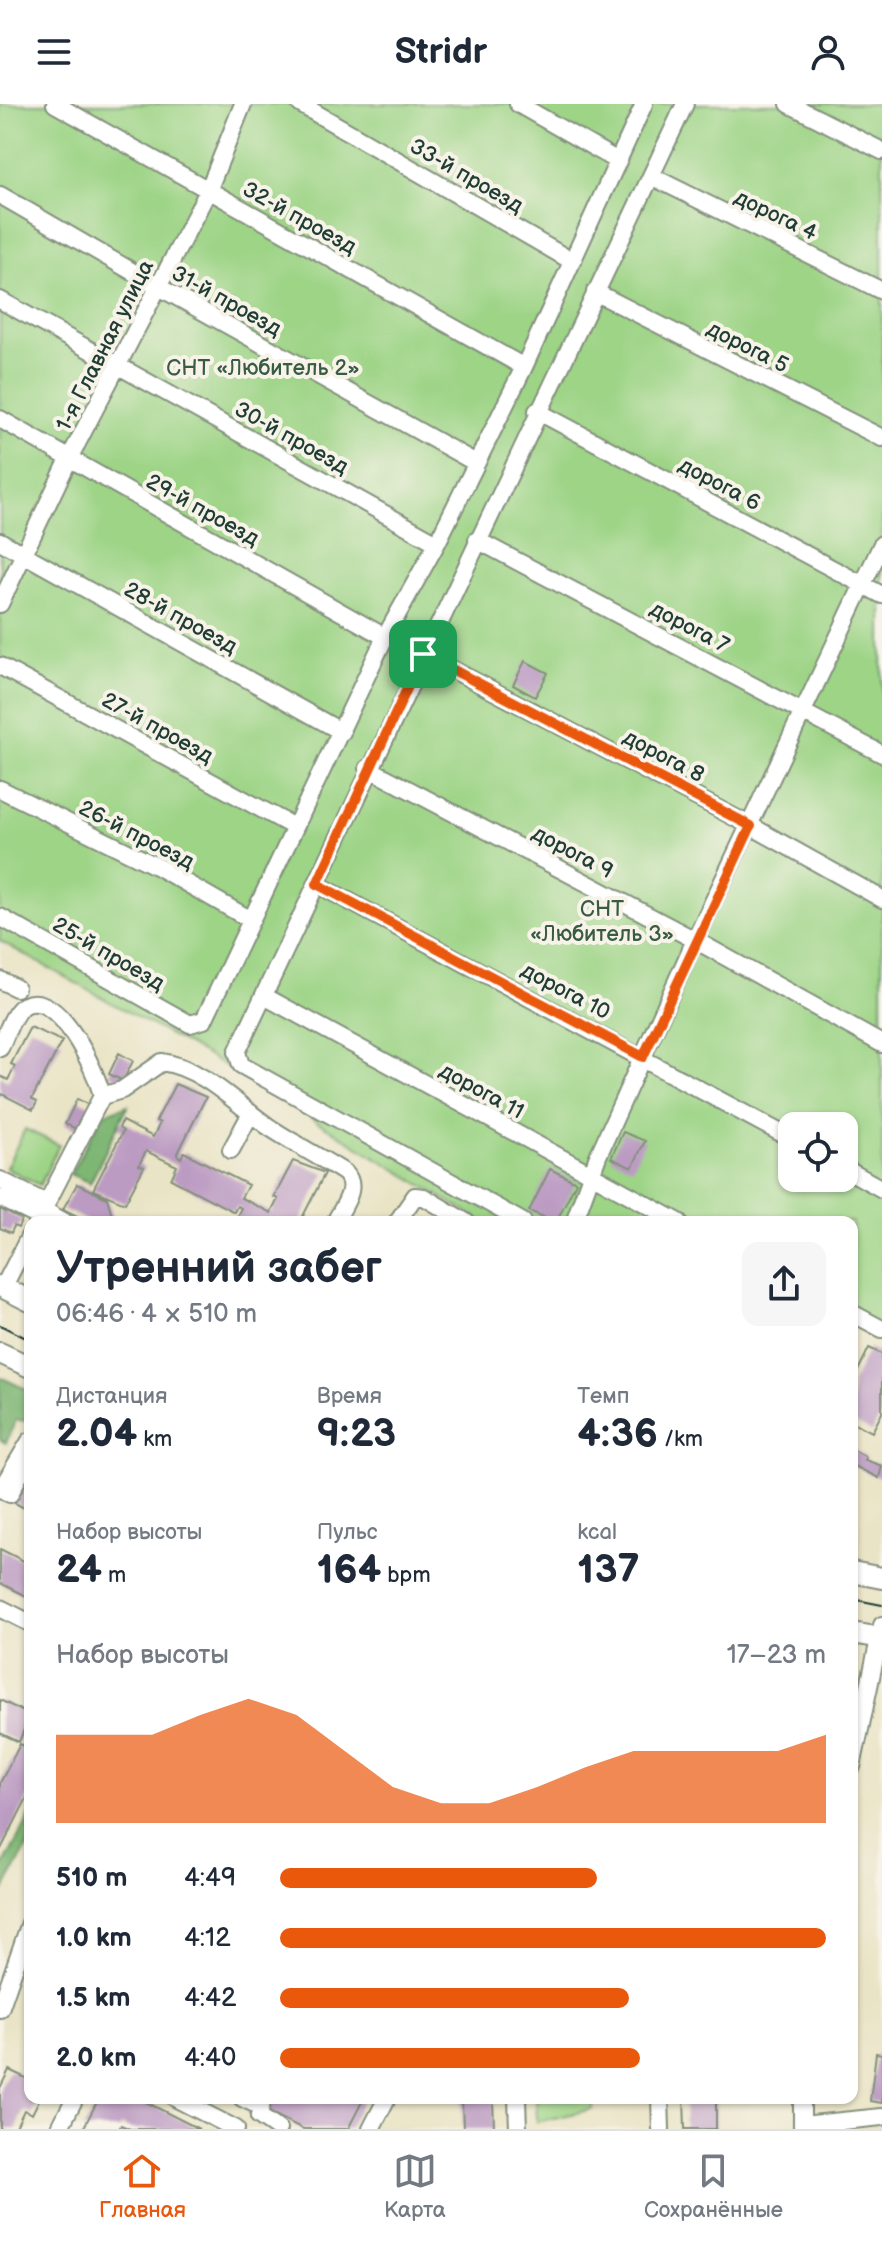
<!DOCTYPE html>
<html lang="ru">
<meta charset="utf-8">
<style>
:root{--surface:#fff;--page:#f6f6f7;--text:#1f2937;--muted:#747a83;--line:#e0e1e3;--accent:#ea580c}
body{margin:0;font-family:"Balsamiq Sans",sans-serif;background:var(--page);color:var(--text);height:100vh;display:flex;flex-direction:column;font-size:30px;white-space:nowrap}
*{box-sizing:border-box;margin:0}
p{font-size:26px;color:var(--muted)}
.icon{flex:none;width:44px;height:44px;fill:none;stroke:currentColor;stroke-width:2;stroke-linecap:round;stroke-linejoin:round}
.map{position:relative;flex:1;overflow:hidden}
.sheet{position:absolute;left:24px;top:1112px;width:834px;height:888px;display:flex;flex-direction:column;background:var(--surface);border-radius:16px;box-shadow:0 2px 6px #0004}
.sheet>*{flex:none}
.fabs{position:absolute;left:778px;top:1008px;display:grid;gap:16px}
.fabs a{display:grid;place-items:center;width:80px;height:80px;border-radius:16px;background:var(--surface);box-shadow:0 2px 6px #0004;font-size:40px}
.pin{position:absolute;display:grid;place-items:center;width:68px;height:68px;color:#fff;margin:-34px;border-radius:16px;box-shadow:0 4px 12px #0006}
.round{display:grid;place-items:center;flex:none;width:84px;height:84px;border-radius:16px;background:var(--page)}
.headline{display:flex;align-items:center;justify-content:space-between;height:136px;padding:0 32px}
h1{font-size:44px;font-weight:800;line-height:60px}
.stats{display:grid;grid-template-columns:repeat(3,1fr);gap:12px;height:136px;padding:8px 32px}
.stats div{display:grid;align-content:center}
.stats b{font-size:40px;font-weight:800}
.stats small{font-size:22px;font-weight:400}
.stats p{font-size:22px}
.chart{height:224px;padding:16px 32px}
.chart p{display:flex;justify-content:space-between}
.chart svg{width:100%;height:144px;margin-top:8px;fill:var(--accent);opacity:.7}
ul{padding:0 32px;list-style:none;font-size:26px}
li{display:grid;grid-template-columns:128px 96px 1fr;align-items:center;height:60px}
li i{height:20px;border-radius:10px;background:var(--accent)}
header{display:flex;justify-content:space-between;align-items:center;height:104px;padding:0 32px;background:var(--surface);font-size:36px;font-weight:800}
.tab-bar{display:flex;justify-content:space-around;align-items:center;height:112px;border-top:2px solid var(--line);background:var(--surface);font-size:22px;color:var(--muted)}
.tab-bar a{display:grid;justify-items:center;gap:4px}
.tab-bar .selected{color:var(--accent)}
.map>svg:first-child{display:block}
</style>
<header><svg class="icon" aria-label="menu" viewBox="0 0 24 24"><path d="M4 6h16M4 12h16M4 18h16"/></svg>Stridr<svg class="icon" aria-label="person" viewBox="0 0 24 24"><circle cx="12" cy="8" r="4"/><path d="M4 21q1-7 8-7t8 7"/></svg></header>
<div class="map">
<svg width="882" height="2025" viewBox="0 0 882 2025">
<rect width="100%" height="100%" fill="#f7f3e8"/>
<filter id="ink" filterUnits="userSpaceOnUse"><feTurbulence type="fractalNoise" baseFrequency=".0125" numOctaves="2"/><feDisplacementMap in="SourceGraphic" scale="16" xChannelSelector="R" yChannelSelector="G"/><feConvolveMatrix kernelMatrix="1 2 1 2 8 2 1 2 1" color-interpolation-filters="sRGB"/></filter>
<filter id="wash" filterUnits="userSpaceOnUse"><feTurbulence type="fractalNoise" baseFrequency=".006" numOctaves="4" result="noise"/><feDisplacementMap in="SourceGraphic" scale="32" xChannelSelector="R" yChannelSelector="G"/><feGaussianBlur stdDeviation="1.8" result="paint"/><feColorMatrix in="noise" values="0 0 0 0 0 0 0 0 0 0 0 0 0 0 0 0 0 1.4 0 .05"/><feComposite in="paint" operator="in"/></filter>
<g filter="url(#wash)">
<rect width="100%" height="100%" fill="#eae4c6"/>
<path fill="#9dd486" stroke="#5e885d" stroke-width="2" fill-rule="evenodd" d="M0,0H882V1232L852,1216V1118H483L222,960L0,837ZM792,1022H844V1074H792Z
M25,1025L59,1041L40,1081L6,1064Z
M536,1994H593V2005L537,2018Z"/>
<path fill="#7eb673" stroke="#4e7a54" stroke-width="2" d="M128,1001L90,1079L70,1070L103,1010Z
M0,1273L30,1287L29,1317L16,1316L6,1339L0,1336Z
M30,1712V1738L0,1793V1768Z"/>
<g id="blocks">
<path fill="#bc9bc3" d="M525,557L548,569L535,593L513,581Z
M30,923L62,937L32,995L37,998L33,1006L2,990L0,994V972L8,976L15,962L11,960Z
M119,949L133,957L123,977L109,970Z
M175,980L206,993L177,1051L181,1054L184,1048L248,1081L241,1094L271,1109L278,1095L274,1093L293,1057L325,1069L300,1118H234L241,1104L237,1102L234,1108L171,1075L177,1062L146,1047L139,1061L144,1063L125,1099L93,1086L123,1027L119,1024L122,1017L153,1033L160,1019L156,1017Z
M77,995L91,1002L79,1026L65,1020Z
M623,1028L645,1037L632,1064L611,1054Z
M550,1065L576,1078L556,1118L529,1107Z
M77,1080L107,1094L114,1118H89L63,1105Z
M0,1105L22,1116L18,1124L14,1122L11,1129L0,1124Z
M869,1244L882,1250V1309L872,1328L852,1318V1279Z
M852,1345L866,1353L865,1356L882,1362L879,1374L852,1361Z
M24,1377L30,1380V1407L13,1398Z
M0,1445L30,1460V1494L0,1479Z
M0,1596L30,1611L19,1638L0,1629Z
M20,1640L30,1645V1688L0,1747V1679Z
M876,1949L882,1950V1999L870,1997Z
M9,1966L30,1976V1994H40L32,2010L24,2006L15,2025H0V1984Z
M99,1994H138L199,2025H130L121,2021L119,2025H83Z
M273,1994H364L348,2025H303L267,2007Z
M462,1994H493L494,2025H463Z
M684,1994H716V2025H685Z"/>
</g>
</g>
<g filter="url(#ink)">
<use href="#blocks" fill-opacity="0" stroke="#84907d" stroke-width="2"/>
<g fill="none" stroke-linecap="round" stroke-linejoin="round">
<g stroke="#84907d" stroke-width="20">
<path id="minor" d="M55,0L524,263
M300,0L570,156
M518,0L616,56
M789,0L882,47
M651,72L882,187
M0,91L159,183L476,359
M595,188L882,334
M0,196L437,439
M537,307L882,491
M0,315L385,533
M477,436L882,650
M0,437L342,628
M0,500L69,355L208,87L243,0
M423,550L751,722L882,795
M0,562L294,723
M368,664L695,836L882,940
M0,685L158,763L251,816
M317,780L792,1035
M0,813L190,920L204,916L385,533L437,439L524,263L644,0
M0,876L16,884
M264,892L679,1118
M0,944C6,932 13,906 25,901C58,884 97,968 102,992
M231,1046L251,1009
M844,1064L882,1085
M0,1076L46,1099
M0,1094L39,1113
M43,1106L65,1118
M37,1118L102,992L122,986L162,958C203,964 236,1000 269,1023C293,1039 320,1053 345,1069C359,1084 343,1102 335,1118
M397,1118L415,1092L424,1093L466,1118
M523,1118L241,961L237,948L685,0
M574,1118L598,1052L695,836L882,440
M3,1184L30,1131
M852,1209L882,1225
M22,1353V1366L10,1390L1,1385L30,1337
M0,1504L30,1519
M852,1663L882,1521
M0,1905L30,1819
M175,1994L236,2025
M242,1994L259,2002
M263,1994L259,2012L278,2025
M517,1994L518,2025
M660,1994L661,2025
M802,2021L882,2013
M59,2025L75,1994
M371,2025L387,1994
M802,2025V1994"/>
</g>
<g stroke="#84907d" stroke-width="24">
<path id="major" d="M0,1182L30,1197
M0,1249L30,1263
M852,1468L882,1474
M852,1529L882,1534"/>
</g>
<use href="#minor" stroke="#fff" stroke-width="16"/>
<use href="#major" stroke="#fff" stroke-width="20"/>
<path stroke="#1f3d34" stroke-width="2" d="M0,1221L30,1236
M852,1495L882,1501"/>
</g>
</g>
<g fill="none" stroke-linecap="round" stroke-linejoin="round" filter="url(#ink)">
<g stroke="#fff" stroke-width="16">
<path id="route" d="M423,550L751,722L643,953L317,780Z"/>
</g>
<use href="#route" stroke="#ea580c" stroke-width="10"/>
</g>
<g text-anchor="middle" stroke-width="8" stroke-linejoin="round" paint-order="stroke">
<g font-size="22" fill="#1f3d34" stroke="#f7f3e8">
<text transform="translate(467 71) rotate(30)" y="8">33-й проезд</text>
<text transform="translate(776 110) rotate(26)" y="8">дорога 4</text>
<text transform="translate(300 113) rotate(29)" y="8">32-й проезд</text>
<text transform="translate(227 196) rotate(29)" y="8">31-й проезд</text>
<text transform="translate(104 241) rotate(-63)" y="8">1-я Главная улица</text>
<text transform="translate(748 242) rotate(27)" y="8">дорога 5</text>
<text transform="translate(292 333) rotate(29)" y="8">30-й проезд</text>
<text transform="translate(720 379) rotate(28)" y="8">дорога 6</text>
<text transform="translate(203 405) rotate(29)" y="8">29-й проезд</text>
<text transform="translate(181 513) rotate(29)" y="8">28-й проезд</text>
<text transform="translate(690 522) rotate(28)" y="8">дорога 7</text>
<text transform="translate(158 623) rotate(29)" y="8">27-й проезд</text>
<text transform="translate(664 651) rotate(28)" y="8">дорога 8</text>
<text transform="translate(137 730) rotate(27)" y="8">26-й проезд</text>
<text transform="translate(573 747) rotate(28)" y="8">дорога 9</text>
<text transform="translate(109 849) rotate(30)" y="8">25-й проезд</text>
<text transform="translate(566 886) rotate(28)" y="8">дорога 10</text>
<text transform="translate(482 986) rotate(29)" y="8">дорога 11</text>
</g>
<g font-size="22" fill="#385b44" stroke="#f7f3e8">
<text x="263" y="271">СНТ «Любитель 2»</text>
<text x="602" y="812">СНТ<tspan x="602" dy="25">«Любитель 3»</tspan></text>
</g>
</g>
</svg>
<div class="fabs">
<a><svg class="icon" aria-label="locate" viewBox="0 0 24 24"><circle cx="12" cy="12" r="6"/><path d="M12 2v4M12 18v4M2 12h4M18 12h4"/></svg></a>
</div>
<div class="pin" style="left:423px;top:550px;background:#1e9e55"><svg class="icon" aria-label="arrive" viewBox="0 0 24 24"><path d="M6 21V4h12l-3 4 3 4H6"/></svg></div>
<section class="sheet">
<div class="headline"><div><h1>Утренний забег</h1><p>06:46 · 4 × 510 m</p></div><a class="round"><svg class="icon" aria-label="share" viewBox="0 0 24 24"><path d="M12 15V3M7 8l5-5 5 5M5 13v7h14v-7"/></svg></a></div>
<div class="stats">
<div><p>Дистанция</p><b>2.04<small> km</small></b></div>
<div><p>Время</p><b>9:23</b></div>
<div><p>Темп</p><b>4:36<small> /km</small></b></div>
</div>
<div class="stats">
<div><p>Набор высоты</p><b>24<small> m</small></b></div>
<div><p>Пульс</p><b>164<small> bpm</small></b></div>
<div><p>kcal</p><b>137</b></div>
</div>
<div class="chart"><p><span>Набор высоты</span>17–23 m</p>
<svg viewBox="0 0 160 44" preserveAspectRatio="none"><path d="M0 44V17L10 17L20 17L30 11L40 6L50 11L60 22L70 33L80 38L90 38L100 33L110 27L120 22L130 22L140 22L150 22L160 17V44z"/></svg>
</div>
<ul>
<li><b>510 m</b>4:49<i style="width:58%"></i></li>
<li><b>1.0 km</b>4:12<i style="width:100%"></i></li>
<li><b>1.5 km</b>4:42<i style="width:64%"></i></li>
<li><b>2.0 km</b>4:40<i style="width:66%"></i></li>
</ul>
</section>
</div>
<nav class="tab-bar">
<a class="selected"><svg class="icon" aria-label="home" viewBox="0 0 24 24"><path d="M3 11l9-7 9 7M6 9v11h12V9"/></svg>Главная</a>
<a><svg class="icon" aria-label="map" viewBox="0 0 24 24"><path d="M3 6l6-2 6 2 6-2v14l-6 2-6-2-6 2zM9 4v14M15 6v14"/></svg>Карта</a>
<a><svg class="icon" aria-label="saved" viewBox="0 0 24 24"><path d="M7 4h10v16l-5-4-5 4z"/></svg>Сохранённые</a>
</nav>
